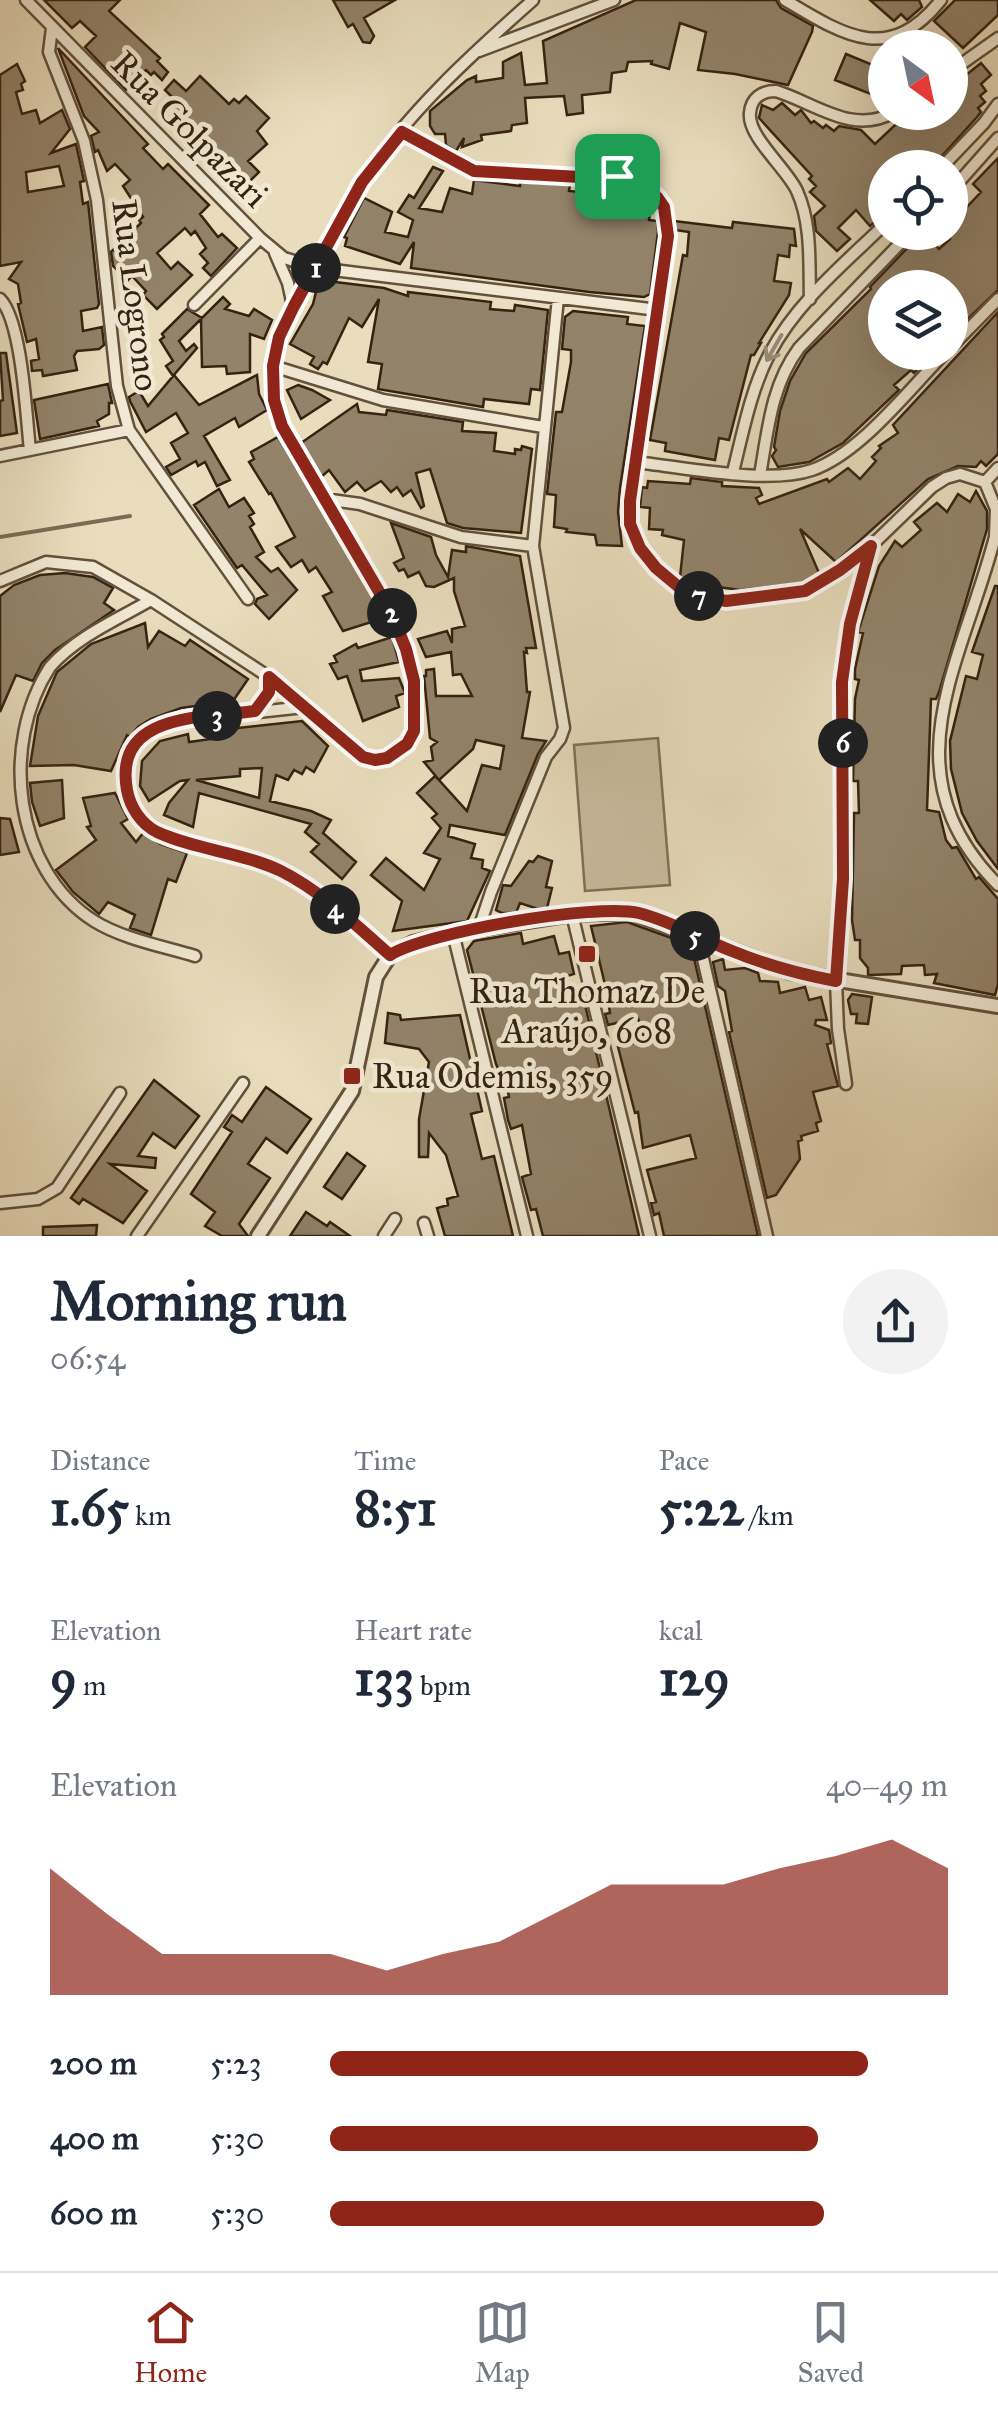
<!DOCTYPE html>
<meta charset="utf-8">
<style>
:root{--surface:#fff;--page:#f2f2f3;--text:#1f2937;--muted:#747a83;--line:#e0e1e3;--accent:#8f2418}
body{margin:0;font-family:"IM FELL Great Primer",serif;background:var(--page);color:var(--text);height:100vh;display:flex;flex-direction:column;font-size:38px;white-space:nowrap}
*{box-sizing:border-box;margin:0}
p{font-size:32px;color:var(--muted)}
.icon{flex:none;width:55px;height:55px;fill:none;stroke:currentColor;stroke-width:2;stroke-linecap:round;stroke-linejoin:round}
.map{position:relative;height:1236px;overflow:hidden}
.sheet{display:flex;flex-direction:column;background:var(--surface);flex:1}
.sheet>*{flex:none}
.needle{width:65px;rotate:147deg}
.fabs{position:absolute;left:868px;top:30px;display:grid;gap:20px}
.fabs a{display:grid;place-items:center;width:100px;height:100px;border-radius:50%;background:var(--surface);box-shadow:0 10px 40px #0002;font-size:50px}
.pin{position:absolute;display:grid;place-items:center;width:85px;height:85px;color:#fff;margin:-42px;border-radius:20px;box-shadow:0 5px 15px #0006}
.km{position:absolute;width:50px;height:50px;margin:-25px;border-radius:50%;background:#222;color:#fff;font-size:28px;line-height:50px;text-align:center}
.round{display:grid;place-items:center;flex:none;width:105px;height:105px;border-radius:52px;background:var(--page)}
.overview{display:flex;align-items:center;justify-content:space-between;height:170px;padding:0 50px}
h1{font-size:55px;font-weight:700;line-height:75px}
.figures{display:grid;grid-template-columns:repeat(3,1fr);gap:15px;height:170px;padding:10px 50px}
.figures div{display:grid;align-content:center}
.figures b{font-size:50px;font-weight:700}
.figures small{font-size:28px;font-weight:400}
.figures p{font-size:28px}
.chart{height:280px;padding:20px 50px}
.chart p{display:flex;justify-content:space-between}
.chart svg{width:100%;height:180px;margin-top:10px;fill:var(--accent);opacity:.7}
ul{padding:0 50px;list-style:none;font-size:32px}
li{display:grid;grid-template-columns:160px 120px 1fr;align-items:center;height:75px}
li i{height:25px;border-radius:12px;background:var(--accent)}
.tabs{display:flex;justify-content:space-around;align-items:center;height:140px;border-top:2px solid var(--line);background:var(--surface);font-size:28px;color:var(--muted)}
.tabs a{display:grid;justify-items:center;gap:5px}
.tabs .selected{color:var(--accent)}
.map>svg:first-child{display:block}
</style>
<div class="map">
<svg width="998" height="1236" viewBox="0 0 998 1236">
<rect width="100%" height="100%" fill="#e9ddbd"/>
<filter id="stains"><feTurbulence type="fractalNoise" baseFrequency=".002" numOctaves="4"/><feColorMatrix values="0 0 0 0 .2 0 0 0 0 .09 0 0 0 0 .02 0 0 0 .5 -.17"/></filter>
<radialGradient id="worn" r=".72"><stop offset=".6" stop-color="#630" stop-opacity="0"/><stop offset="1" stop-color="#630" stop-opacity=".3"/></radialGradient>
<path fill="#cabda0" stroke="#807058" stroke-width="2.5" d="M658,738L670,885L585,891L574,745Z"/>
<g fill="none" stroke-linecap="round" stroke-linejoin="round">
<path stroke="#7c6c55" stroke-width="4" d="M0,537L130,516"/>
</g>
<path fill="#93836a" stroke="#352211" stroke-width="2.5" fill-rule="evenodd" d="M44,0H120L109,11L160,58L157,61L168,72L162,80L154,72L151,75L146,70L126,90L85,47L96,36L80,21L72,28Z
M333,0H395L364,18L374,36L370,43L363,42L353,24L348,27Z
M636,0H776L781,8L813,26L812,32L788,85L735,74L698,70L706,32L680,23L669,69L651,64L652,61L628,62L626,71L612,73L610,92L582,95L583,113L567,115L564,96L525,98L527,123L512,125L511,131L481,135L482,140L462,147L464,138L456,151L446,145L445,134H435L430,126V111L467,80L476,76V82L503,78V62L521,53L525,85L547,83L543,41Z
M870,0H919L922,7L907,20L901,14L894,21Z
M955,0H998V15L963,48L934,21Z
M58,48L148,144L143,148L163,169L168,164L209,205L200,214L218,237L222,234L237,248L211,276L203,268L208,263L200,254L206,248L195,231L191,235L185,228L157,253L171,269L178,262L192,275L157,309L143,295L146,291L132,276L128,280L113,266L111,252L141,223L139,220L143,217L123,186L130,180L115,164L107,171L98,150L95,152L91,136L99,132L84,116Z
M846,54L885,70V89L881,98L835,80Z
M981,63L991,75L981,84L986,91L980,96L985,102L978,108L981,112L977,117L931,168H885V214L870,226L856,210L838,228L850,239L837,251L816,231L814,216L825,206L810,192L816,186L809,179L812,176L759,118L762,105L773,110L782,103L795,115L801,110L811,123L814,121L823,128L826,125L834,131L839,126L861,130L875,144L909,112H950V88Z
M17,64L25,81L21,84L23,90L16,92L22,114L36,110L40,123L62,110L70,129L51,153L76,144L84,181L80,182L83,204L88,202L99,304L97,308L81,311L83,331L102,327L104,345L99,349L77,351L74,356L77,370L43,376L42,370L32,371L31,361L39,359L36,339L27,342L18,304L21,303L18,284L9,279L21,262L0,266V75ZM59,166L64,186L28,192L26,172Z
M200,76L229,104L234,99L239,103L246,96L269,118L257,131L267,144L248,161L259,172L246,185L169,106L175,100L165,90L174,80L186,91Z
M998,158V290L950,336V288H885V352H933L914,373L911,370L894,385L899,390L843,443L809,462L778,467L772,456L776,450L774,447L780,411L790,381L806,353L871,289L870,287L915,240L920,245L929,237L939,249L950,239V201L955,199L965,209L981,192L973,184Z
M433,167L443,171L419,208L442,212L450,188L472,194L474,180L520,186V182L570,185L569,191L612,195L616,199L651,204L649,220L657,221L658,232L650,294L644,297L589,292L411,268L414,242L400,264L345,246L347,238L344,237L364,198L392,212L385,232L408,237L413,220L398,212L409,195L414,198Z
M674,221L732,228L733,222L794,229L796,246L790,245L789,257L778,255L774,281L791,283L789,295L759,343H761L754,355H751L729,440L719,438L715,460L665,451L666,443L650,440L683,255L687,256L689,232L675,230Z
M319,280L384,288L408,296V292L491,302L490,309L514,311L515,305L548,310L540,390L531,389L529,404L484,399L483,407L378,389L382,364L368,362L379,299L362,327L349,318L327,364L323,362L318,369L310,364L314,357L290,344L313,304Z
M223,297L230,304L225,309L249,316L254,309L272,320L264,339L250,334V372L227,374L226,366L202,367L201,319L179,341L186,351L194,344L197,348L173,376L166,366L173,361L160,340L164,337L162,334L187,309L202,318Z
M573,311L628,317L627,324L645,326L620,488L618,512L622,546L597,545L595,535L566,532L567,529L554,527L556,495L547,494L556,412H562L571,362V350L562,349L565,317Z
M998,312V454L986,466L981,461L976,467L958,466L928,479L836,562L800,529L819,573L802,583L740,590L718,587V591L694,586L680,577L684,540L662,535L663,530L649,529L650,508L640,507L642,487L647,488L648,481L690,484L691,478L722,482V486L759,488L762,495L756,498L759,504L827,479L829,482L848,468L860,479L876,461L872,457L881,448L879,446L898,433L893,425Z
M0,353H6L17,433L0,436V401L3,400Z
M174,375L199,405L257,375L259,394L267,410L239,427L235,418L204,436L230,480L217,486L205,462L198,466L196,461L171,475L166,467L180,459L171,443L188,433L176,413L146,432L130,401L129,397L139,391L148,406Z
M108,384L112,403H109V414L97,421L99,426L40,439L34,400Z
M298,385L312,390L330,400L301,419L287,390Z
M357,404L359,412L386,415L387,410L463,422L462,431L496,433L494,451L515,454V449L521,450L522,446L532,449L521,533L463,528L447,523L430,469L416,473L424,506L421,508L411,490L403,496L397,487L391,492L381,481L365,491L357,482L345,492L329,470L321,477L301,443Z
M278,437L366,583L384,618L343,631L323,596L332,592L316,567L309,572L302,560L291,567L276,547L295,537L271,493L269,494L249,462L254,459L251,452Z
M219,489L229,507L244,498L254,513L249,516L254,524L250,527L264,552L256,557L271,572L278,568L297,590L269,619L255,604L257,599L267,595L242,565L237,568L194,505Z
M976,491L987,511V529L939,692L936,699H931L927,810L939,812L946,840L952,848L957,847L976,879L979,877L998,899V984L995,995L934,983L937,974L925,975L924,965L902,966L901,974L868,975V968L860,958V940H855L852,920L854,813H859L858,781H853L855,699L859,680L855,679V669L863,633L858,632L879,566L895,541L902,547L921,530L914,522L937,503L947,512L958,494L970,502Z
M391,523L431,537L436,555L448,577L452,550L466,552V546L520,556L536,648H526L527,653L524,652L527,692H530L522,738L546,741L538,754L505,835L450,825L448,836L475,844L471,858L483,860L482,868L490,871L467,921L393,931L402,901L371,875L386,858L424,890L440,859L424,853L441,828L432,818L437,814L417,793L435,776L439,780L424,762L433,760L431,747L437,742L430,738L424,676H426V670L434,669L436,696H472L461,674L453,675L451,652L426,657L418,639L447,631L452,643V629L465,626L454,591V578L434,587L426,586L419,572L408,577L404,569L399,571L394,563L404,558ZM476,740L504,746L500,769L482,765L467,811L439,780L473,749Z
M65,573L93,577L113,588L104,603L114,610L55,650L42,663L33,681L16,675L0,712V596L14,585L40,575Z
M995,586H998V869L977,841L962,813L951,769L950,741L966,676L977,679L983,655L972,652Z
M145,623L148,647L159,631L185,646L190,640L248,679L233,701L181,708L151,719L138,727L130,737L127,735L111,771L74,765L30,766L38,716L57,672L91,644Z
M392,637L399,662L360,670L362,681L399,678L405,693L396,696L399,707L363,721L347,676L338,679L330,664L337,662L334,656L356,644L358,648Z
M302,721L328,746L314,772L306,767L302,774L294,770L288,780L276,775L270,801L311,811L331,820L323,833L356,862L342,879L311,852L319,844L305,832L311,824L199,793L193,827L164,815L169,803L188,780L180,781L149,801L140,786L142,761L160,741L188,734L189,742L211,739L210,731ZM262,768L259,798L196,780L240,776V769Z
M62,780L64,818L40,826L32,802L30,783Z
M115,793L128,819L121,823L136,842L144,832L160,844L187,853L176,882L168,879L151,935L130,928L135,915L108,902L99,914L73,892L56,870L96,840L87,827L91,826L83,798Z
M0,818L10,819L19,852L0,855Z
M538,856L552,861L546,887L552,888L547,908L538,909L520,903L516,913H502L496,910L503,885L511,886L529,861L533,862Z
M627,922L691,945L758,1236H664L659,1213L654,1215L651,1203L656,1202L647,1170L696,1158L690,1135L643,1148L638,1112L635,1113L618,1047L644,1040L638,1018L608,1025L605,1014L610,1013L607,993L591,926Z
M521,933L523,944L554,936L559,954L569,952L574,974L557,979L562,1001L583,996L639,1236H543L536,1209L531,1210L522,1177L531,1174L522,1125L511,1129L508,1120L504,1098L509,1097L504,1072L500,1073L496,1064L467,950L474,941Z
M723,959L725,970L745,968L758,973L760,981L778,982L780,993L805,987L809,1000L821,997L827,1020H816L815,1025L829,1030L831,1043L827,1044L838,1086L813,1092L821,1121L816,1123L818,1131L801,1136L802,1140L798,1141L800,1159L776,1195L767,1198L729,1032L732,1031L725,991L718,986L713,962Z
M852,994L872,997L868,1024L856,1023L857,1014H851L848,1000Z
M388,1013L400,1015L401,1020L460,1015L482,1111L471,1114L482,1159L494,1156L513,1236H445L437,1208L448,1205L447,1199L458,1196L446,1155L429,1133L428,1157H419V1119L429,1062L419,1049L385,1043Z
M154,1080L199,1116L175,1148L153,1133L138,1156L156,1158L155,1168L110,1164L147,1191L123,1223L83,1199L79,1204L71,1198Z
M266,1087L311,1119L287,1153L266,1138L248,1164L270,1178L239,1224L248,1236H222L205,1226L215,1212L191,1194L232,1132L224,1127L232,1115L242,1122Z
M347,1153L365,1166L342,1199L324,1187Z
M306,1212L327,1226L330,1222L350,1236H290Z
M97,1225L96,1236H43V1227Z"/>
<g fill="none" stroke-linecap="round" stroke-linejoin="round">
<g stroke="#62513c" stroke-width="15">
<path id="minor" d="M26,0L260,238L284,258L317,268L658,310
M785,0C845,36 889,65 941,0
M52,28L49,52L84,141L97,200L117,386L129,430L248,599
M479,51L614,0
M950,72L998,38
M402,131L474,171L634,180L657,197L664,207L667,237L635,462L630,523L640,548L673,583L691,594L725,601L805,591L840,570L871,546L932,487L946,478L960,474L985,482L996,509L995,537C962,664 886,772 998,885
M941,168L984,123L998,104
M950,192L998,138
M275,253L288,283L293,306
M0,299C22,321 26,415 30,450
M810,299C809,264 812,224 797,191C787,169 747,136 750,113C751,98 762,91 776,91C815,103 853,136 894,112
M194,305L260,238
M950,348L998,299
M273,366L383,400L543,427
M0,456L129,430
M635,462C683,467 767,485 812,470C861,453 909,389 946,352
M733,472C743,432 751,389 770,353C797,302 845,263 885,224
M760,475C768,430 771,386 799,348L911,232
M985,482L998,468
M324,499L360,504L461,537L533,546
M0,581L46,562L93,567L151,600L269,677L363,757C381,762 398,757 409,741C417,728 416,711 415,696C407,613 349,542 308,472C295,448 277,425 273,397C267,347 292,310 315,270C332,241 344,210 362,182C407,113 472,54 533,0
M151,600C118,619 76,637 50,667C0,744 13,869 94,921C123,939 162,946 195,956
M304,707L169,722C147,729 133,740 128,763C109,851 235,844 286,874C323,896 357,926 390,955
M255,711L269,692V677
M572,914L650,1236
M479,928L491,892L546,757L560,739L564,728L533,546L558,298
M453,933L527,1236
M698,937L767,1236
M846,1084L838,1029L836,981L843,879L842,683L850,624L871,547
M0,1203L38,1199L57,1188L120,1093
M424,1223L428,1236
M137,1236L243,1083
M384,1236L395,1219"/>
</g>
<g stroke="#62513c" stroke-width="18">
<path id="tertiary" d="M258,1236L352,1091L376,977L390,955L413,943L453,933L572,914L631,912L790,972L998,1006"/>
</g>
<use href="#minor" stroke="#f1e9d4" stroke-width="10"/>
<use href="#tertiary" stroke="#f1e9d4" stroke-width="12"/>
</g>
<defs><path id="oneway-shaft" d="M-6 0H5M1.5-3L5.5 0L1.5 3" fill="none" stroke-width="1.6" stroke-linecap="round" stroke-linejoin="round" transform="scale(2.5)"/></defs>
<use stroke="#9c8f7c" href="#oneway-shaft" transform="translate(774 348) rotate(120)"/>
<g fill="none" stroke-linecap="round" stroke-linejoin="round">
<g stroke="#fff" stroke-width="20">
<path id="route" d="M402,132L474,171L634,180L657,197L664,207L668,236L630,501V524L640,548L656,568L680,588L691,594L726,601L805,591L840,570L871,546L850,624L842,682L843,879L836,981C799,974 766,965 732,951C701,939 671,921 639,913C595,903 428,932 390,955C357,926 321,891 281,871C241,852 196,850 157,832C141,824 130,807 127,790C113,712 204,718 255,711L269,692V677L363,757L375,760L387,758L407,744L414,731V681L406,649L391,612L282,426L274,400L273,366L279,337L294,306L362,182Z"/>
</g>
<use href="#route" stroke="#8f2418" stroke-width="12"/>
</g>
<g fill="#8f2418" stroke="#f1e9d4" stroke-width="4">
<rect x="577" y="944" width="20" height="20" rx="5"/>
<rect x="342" y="1066" width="20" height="20" rx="5"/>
</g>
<g text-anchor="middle" stroke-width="9" stroke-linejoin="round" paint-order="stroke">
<g font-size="35" fill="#352211" stroke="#f1e9d4">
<text transform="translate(190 129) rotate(45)" y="12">Rua Golpazari</text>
<text transform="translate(136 295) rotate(83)" y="12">Rua Logrono</text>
</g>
<g font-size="35" fill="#352211" stroke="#f1e9d4">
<text x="587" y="1003">Rua Thomaz De<tspan x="587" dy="40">Araújo, 608</tspan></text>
<text x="372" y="1088" text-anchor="start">Rua Odemis, 359</text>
</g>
</g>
<rect width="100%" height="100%" filter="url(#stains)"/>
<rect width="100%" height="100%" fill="url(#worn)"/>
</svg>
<div class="fabs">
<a><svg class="needle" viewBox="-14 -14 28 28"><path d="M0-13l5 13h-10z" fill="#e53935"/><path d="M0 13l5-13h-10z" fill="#747a83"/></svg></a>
<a><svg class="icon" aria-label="locate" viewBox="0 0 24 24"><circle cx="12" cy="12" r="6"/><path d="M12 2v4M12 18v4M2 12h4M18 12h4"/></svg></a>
<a><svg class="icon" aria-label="layers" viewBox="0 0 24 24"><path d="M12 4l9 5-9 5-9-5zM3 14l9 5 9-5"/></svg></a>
</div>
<div class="pin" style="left:617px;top:176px;background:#1e9e55"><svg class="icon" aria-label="arrive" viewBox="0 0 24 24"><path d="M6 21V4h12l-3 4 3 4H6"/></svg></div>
<b class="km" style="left:316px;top:268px">1</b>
<b class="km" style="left:392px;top:613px">2</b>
<b class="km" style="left:217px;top:716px">3</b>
<b class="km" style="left:335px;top:909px">4</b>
<b class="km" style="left:695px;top:936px">5</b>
<b class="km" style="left:843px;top:743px">6</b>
<b class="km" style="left:699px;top:596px">7</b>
</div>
<section class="sheet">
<div class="overview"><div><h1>Morning run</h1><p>06:54</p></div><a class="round"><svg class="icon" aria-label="share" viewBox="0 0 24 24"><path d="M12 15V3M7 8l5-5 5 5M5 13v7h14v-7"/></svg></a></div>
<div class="figures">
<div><p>Distance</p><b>1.65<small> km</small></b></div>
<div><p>Time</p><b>8:51</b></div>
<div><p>Pace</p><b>5:22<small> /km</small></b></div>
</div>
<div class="figures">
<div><p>Elevation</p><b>9<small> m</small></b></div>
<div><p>Heart rate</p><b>133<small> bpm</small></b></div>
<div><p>kcal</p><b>129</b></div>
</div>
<div class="chart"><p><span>Elevation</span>40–49 m</p>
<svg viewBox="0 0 160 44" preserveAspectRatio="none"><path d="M0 44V13L10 24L20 34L30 34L40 34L50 34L60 38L70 34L80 31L90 24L100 17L110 17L120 17L130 13L140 10L150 6L160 13V44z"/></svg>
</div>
<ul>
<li><b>200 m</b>5:23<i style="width:87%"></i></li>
<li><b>400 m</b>5:30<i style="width:79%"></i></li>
<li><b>600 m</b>5:30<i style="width:80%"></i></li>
</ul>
</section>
<nav class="tabs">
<a class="selected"><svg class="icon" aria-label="home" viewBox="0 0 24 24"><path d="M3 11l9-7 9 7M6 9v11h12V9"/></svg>Home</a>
<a><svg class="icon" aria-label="map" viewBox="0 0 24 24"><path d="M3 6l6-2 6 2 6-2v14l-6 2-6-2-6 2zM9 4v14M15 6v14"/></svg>Map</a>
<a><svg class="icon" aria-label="saved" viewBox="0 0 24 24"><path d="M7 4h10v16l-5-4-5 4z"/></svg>Saved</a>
</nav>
